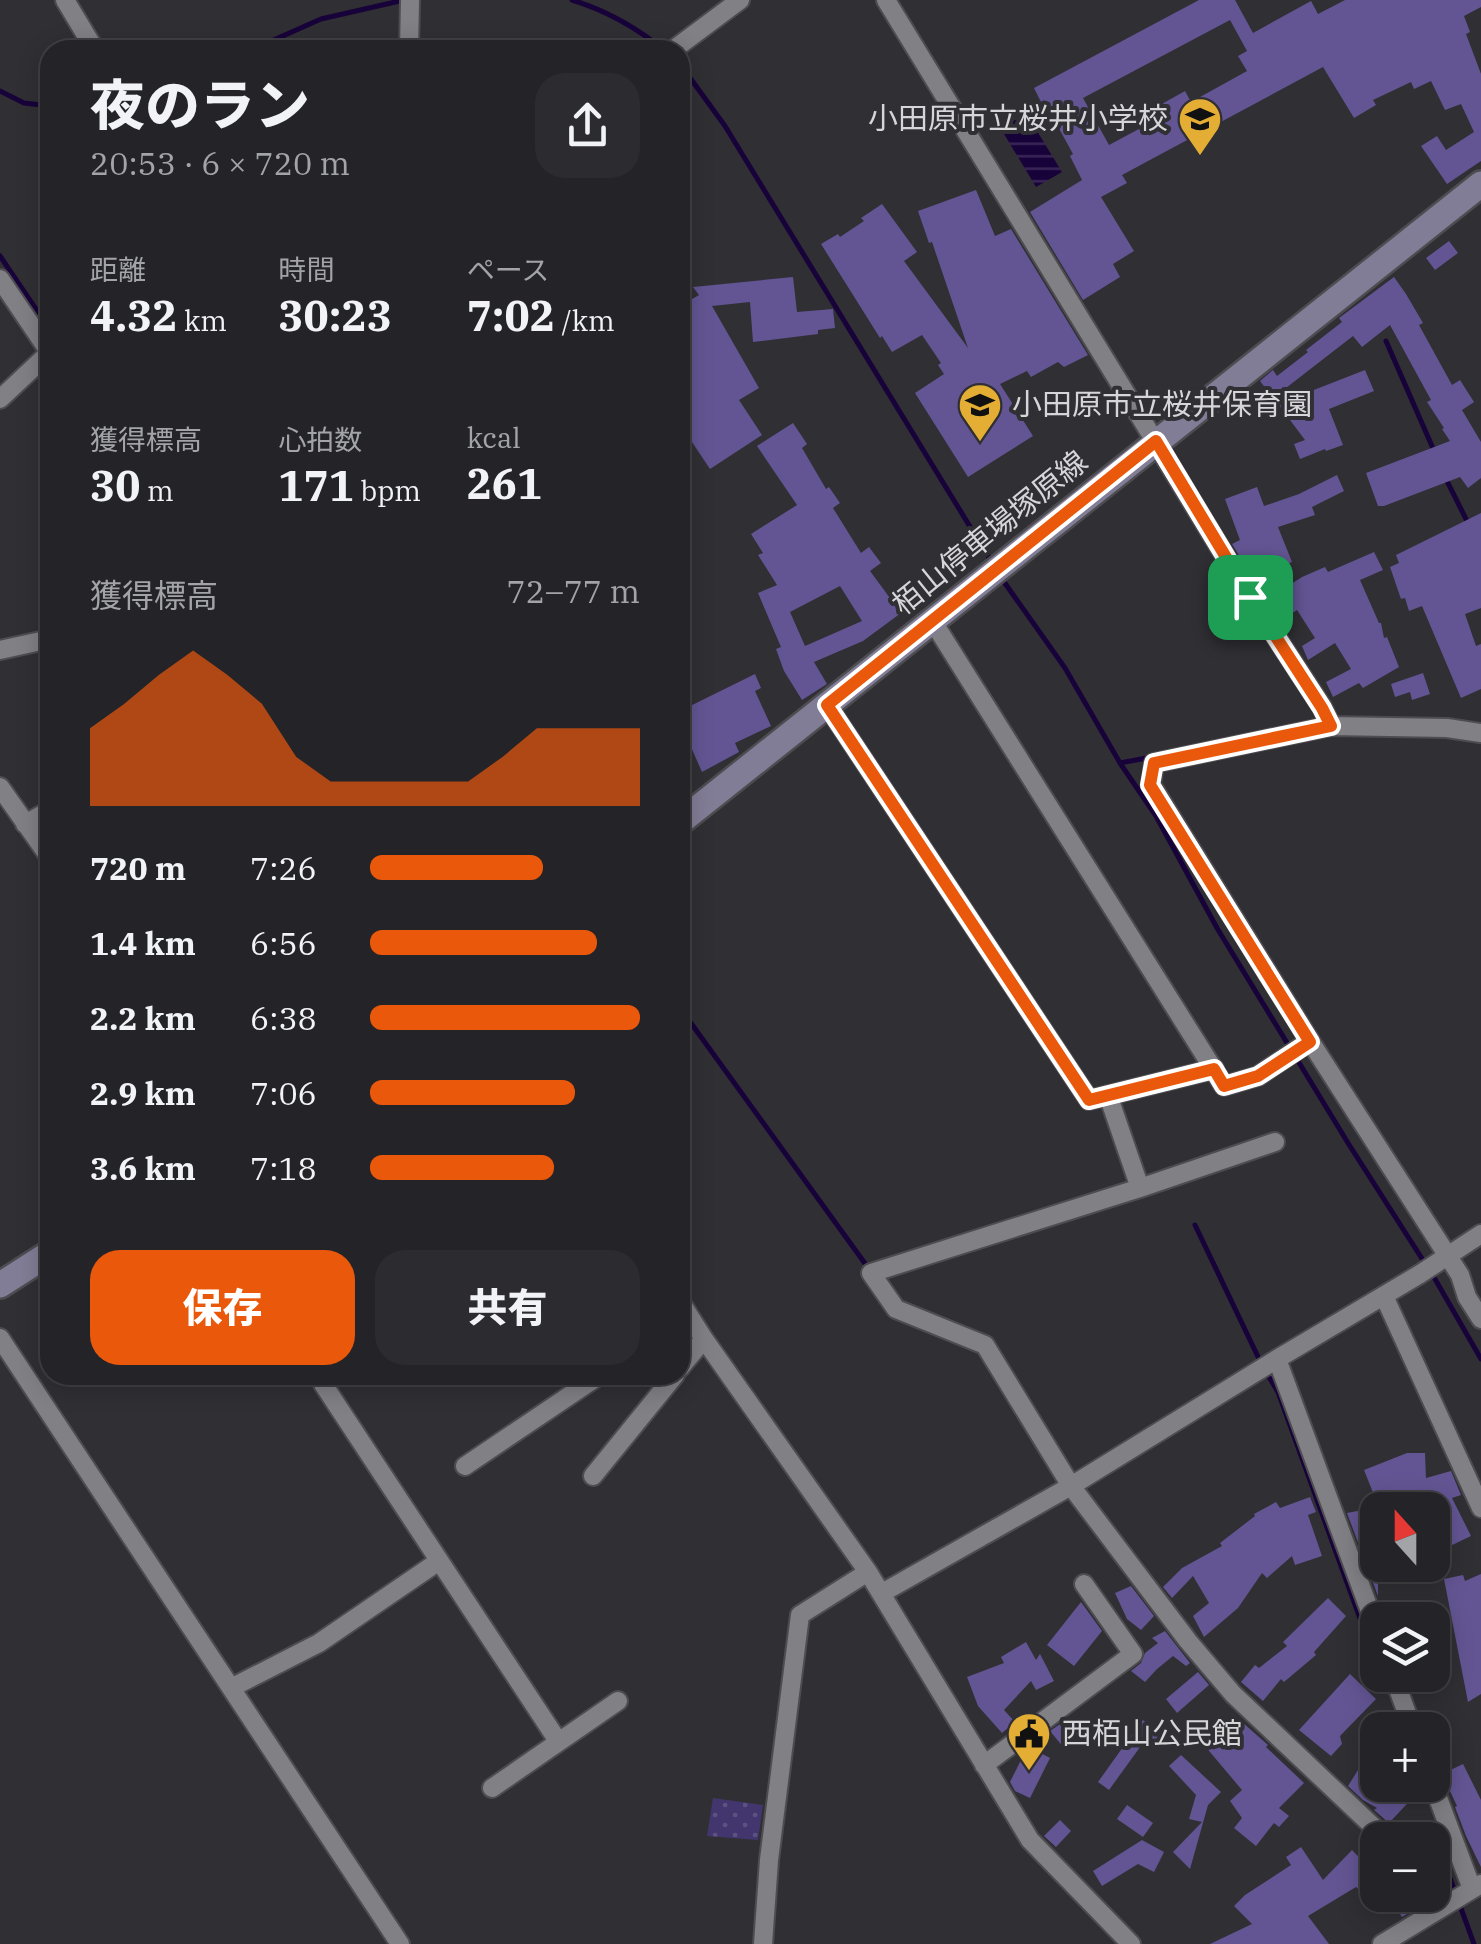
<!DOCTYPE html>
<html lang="ja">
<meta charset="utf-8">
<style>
:root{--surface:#242327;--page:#2c2b2f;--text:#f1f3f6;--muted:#a3a4a7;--line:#414044;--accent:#ea580c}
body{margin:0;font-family:"IBM Plex Serif","Noto Sans JP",serif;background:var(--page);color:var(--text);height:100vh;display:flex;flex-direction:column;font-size:38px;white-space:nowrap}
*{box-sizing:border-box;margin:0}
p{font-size:32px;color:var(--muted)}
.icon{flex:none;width:55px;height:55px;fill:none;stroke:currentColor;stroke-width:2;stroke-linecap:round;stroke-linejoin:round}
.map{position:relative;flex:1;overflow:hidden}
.panel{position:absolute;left:40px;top:40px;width:650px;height:1345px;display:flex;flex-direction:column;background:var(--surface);border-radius:30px;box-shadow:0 5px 25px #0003,0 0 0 2px var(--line)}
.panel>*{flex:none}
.needle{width:65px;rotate:339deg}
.fabs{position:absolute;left:1360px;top:1492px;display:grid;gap:20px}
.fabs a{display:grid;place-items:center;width:90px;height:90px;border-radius:20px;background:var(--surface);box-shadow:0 5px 25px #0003,0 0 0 2px var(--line);font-size:50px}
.pin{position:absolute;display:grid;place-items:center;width:85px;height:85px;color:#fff;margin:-42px;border-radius:20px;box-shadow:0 5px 15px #0006}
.round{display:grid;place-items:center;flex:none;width:105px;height:105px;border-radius:30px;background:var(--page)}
.head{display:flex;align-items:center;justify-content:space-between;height:170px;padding:0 50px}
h1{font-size:55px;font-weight:800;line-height:75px}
.stats{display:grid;grid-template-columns:repeat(3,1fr);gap:15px;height:170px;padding:10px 50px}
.stats div{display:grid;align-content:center}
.stats b{font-size:42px;font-weight:800}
.stats small{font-size:28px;font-weight:400}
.stats p{font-size:28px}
.chart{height:280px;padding:20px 50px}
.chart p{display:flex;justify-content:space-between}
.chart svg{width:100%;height:180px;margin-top:10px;fill:var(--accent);opacity:.7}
.action{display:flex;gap:20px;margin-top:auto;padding:20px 50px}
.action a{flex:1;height:115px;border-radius:30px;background:var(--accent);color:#fff;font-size:40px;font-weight:800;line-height:115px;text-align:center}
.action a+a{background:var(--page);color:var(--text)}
ul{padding:0 50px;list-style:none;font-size:32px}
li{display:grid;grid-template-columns:160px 120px 1fr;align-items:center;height:75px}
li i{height:25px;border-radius:12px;background:var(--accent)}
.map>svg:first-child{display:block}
</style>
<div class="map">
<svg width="1481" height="1944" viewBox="0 0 1481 1944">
<defs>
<pattern id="green-dots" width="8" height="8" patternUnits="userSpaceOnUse" patternTransform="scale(2.5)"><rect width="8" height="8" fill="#43356d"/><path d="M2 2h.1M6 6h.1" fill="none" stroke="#5d5181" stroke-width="1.8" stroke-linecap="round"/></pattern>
<pattern id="water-rules" width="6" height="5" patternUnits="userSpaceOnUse" patternTransform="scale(2.5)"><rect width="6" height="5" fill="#18023a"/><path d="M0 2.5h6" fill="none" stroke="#392656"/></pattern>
</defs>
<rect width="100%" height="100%" fill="#302f34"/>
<path fill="url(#green-dots)" d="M713,1798L763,1805L758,1840L707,1836Z"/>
<path fill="url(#water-rules)" d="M1026,113L1062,172L1036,187L1001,129Z"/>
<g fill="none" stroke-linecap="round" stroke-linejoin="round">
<path stroke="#18023a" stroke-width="5" d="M572,0C605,10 637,28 664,50
M251,50L321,19L404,0
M680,64L725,126L991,561
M0,91L24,103L50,106
M0,256L50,330
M1386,341L1435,453
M1445,477L1469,525
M1002,579L1065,668L1120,763L1156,816L1217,928L1348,1143L1435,1279L1481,1359
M1120,763L1152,757
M680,1008L869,1269
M1195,1225L1261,1363
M1266,1372L1278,1392L1370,1646
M1442,1856L1474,1944"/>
</g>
<path fill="#635593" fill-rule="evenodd" d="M1199,0H1235L1253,33L1311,1L1318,14L1345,0H1481V7L1464,16L1470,32L1466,34L1481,74V161L1447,184L1421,146L1437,136L1446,150L1474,132L1461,104L1445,110L1431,81L1414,89L1411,82L1373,100L1376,105L1354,118L1323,67L1122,175L1127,183L1101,197L1134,251L1113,264L1120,277L1083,300L1030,212L1082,180L1070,156L1073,154L1050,112L1047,114L1034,88ZM1230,20L1247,51L1238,56L1247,71L1191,102L1185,91L1160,105L1165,115L1109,145L1083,98Z
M976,190L995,236L1011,229L1088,355L1064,367L1058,362L1031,377L1027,371L1000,384L1033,436L968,477L915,393L944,374L938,365L941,363L922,335L892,352L882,336L880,338L821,244L838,234L840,237L864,221L861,218L882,204L917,252L904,261L968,348L932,242L929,243L918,211Z
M1449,241L1458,253L1435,270L1426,258Z
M793,277L797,312L833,309L835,328L818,330V334L753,342L750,302L712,306L759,388L739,400L762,435L710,469L680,424V306L699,295L693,287Z
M1394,277L1406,294L1423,323L1419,325L1452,385L1460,380L1474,402L1462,410L1481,442V478L1468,488L1460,477L1384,506H1378L1366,473L1450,441L1442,429L1444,428L1427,402L1431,400L1390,325L1362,347L1353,336L1273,398L1260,381L1273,370L1277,376L1308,352L1306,350L1342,322L1339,318Z
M1365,370L1374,391L1329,409L1343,445L1326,451L1325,449L1300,459L1294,444L1305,440L1278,404Z
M793,423L807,444L802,448L826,489L829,487L840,503L833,508L861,553L869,547L881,563L870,571L901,613L863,641L814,662L827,684L802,700L784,671L776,649L781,647L758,593L777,585L758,555L763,553L751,534L797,505L757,446ZM840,586L862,621L805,646L790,612Z
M1337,475L1344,491L1312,507L1315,515L1278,527L1292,562L1253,578L1232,544L1240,540L1225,499L1257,487L1264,506L1299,494Z
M1481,513V608L1465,614L1476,646L1481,644V689L1461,698L1422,606L1409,611L1405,598L1401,599L1390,567L1399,563L1396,555Z
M1374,552L1383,570L1360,580L1379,623H1381L1384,638L1387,637L1399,667L1363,688L1359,683L1333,697L1326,682L1351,669L1335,643L1308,660L1302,646L1315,638L1297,610L1282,620L1268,599L1302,577L1325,567L1328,572Z
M1423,673L1430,694L1412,700L1410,692L1395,697L1391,684Z
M755,674L761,688L755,691L771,726L735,743L739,752L702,772L680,722V711Z
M1407,1453H1425L1426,1478L1451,1471L1461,1495L1452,1498L1471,1536L1448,1547L1449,1550L1432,1558V1502L1402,1510H1380L1364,1470Z
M1310,1497L1316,1512L1308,1515L1322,1556L1295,1565L1292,1556L1267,1578L1262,1573L1238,1608L1204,1637L1193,1616L1209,1603L1193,1576L1172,1598L1163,1587L1182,1568L1222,1546L1220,1543L1255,1516L1254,1514L1276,1502L1280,1508Z
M1378,1507V1596L1347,1513Z
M1481,1574V1694L1468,1702L1444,1579L1463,1575L1465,1581Z
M1131,1586L1154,1616L1141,1630L1127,1619L1115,1593Z
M1328,1598L1346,1616L1314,1652L1316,1655L1284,1682L1281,1679L1263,1701L1241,1682L1255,1665L1259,1668L1287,1646L1283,1642Z
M1081,1602L1102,1631L1074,1666L1047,1645Z
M1165,1631L1190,1663L1186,1666L1173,1656L1157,1669L1145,1682L1131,1671L1141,1663L1145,1653L1158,1643L1152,1638Z
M1026,1642L1036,1660L1040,1654L1054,1681L1036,1690L1031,1681L1004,1710L1015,1722L1002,1733L978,1706L967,1677L1004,1663L1001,1657Z
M1198,1672L1209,1685L1177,1713L1166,1699Z
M1350,1674L1376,1699L1340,1736L1342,1744L1331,1756L1299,1730Z
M1234,1715L1268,1745L1266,1747L1304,1783L1279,1808L1289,1816L1279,1827L1274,1823L1256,1846L1234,1828L1242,1818L1230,1801L1242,1790L1199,1739Z
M1143,1720L1161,1736L1150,1749L1143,1743L1109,1790L1098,1782L1133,1733L1132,1732Z
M1063,1722L1077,1738L1064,1748L1050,1731Z
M1378,1738V1785H1420L1421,1789L1389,1823L1374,1810L1377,1808L1363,1800L1348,1786Z
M1029,1747L1050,1758L1030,1798L1015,1791L1010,1782L1026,1750Z
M1181,1755L1221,1792L1208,1805L1190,1869L1173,1852L1202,1822L1189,1819L1196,1795L1169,1766Z
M1463,1764L1481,1800V1867L1466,1836L1455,1807L1457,1806L1442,1774Z
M1127,1805L1153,1823L1143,1837L1117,1819Z
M1060,1820L1071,1831L1056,1847L1044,1836Z
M1142,1840L1164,1852L1154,1872L1138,1864L1102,1886L1093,1871Z
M1301,1847L1323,1880L1352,1850L1367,1865L1378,1859V1878L1365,1894L1356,1887L1308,1916L1329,1944H1210L1252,1924L1234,1906L1245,1895L1291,1865L1286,1857Z
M1388,1895H1420L1425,1903L1402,1917Z"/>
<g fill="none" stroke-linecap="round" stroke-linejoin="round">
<g stroke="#4d4c50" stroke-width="22">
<path id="street" d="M65,0L95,50
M886,0L1250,597L1322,707L1331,726
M409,50L410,0
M673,50L740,0
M0,279L50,353
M0,399L50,352
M932,620L1224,1086L1258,1076L1310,1041
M0,650L50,639
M827,705L1089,1100L1214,1069
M1481,733L1447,728L1331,726L1154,763L1151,785L1310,1041L1460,1275L1467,1297L1481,1319
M0,787L50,858
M25,824L50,810
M1108,1095L1140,1188L1275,1142
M1140,1188L871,1273L896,1309L985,1345L1071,1486L1188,1641L1233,1694L1382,1835L1418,1840L1453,1839
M1384,1296L1481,1508
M680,1301L704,1339L868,1572L1030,1840L1131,1944
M0,1338L400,1944
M1277,1359L1378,1633
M680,1368L704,1339
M323,1384L558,1741
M465,1466L600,1375
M593,1476L675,1375
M882,1593L1071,1486L1277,1359L1420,1274L1481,1234
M1393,1675L1413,1730
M231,1688L319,1643L439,1561
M984,1765L1133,1654L1084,1584
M1432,1782L1472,1889
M492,1788L618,1701
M763,1944L769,1860L800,1615L868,1572
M1382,1944L1481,1884"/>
</g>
<g stroke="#4d4c50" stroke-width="30">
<path id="secondary" d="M680,822L1481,184
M0,1285L50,1253"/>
</g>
<use href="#street" stroke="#818085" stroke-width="18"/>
<use href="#secondary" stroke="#827d96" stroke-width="25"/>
</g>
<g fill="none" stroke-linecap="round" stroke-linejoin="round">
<g stroke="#fff" stroke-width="20">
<path id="route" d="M1156,441L1250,597L1322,708L1331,726L1154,763L1150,785L1310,1042L1258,1076L1224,1086L1214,1069L1089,1100L827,705Z"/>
</g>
<use href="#route" stroke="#ea580c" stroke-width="12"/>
</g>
<defs>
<g id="school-pin" transform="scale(2.25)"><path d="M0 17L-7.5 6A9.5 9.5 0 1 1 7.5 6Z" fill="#e4ae35" stroke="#302f34"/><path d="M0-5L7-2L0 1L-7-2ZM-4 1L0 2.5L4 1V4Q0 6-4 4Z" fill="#111"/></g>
<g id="civic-pin" transform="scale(2.25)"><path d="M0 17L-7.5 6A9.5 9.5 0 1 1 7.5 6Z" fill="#e4ae35" stroke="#302f34"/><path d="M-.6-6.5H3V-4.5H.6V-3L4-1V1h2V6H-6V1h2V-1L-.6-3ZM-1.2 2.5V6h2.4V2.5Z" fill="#111"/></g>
</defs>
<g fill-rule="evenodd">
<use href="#school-pin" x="1200" y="119"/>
<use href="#school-pin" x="980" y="405"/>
<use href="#civic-pin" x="1029" y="1734"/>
</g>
<g text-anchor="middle" stroke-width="8" stroke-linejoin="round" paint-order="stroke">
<g font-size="30" fill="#d6d5d8" stroke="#302f34" text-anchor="start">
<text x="1168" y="129" text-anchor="end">小田原市立桜井小学校</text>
<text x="1012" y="415">小田原市立桜井保育園</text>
<text x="1062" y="1744">西栢山公民館</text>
</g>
<g font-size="30" fill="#d6d5d8" stroke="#302f34">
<text transform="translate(990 533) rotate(-39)" y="10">栢山停車場塚原線</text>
</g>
</g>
</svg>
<div class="fabs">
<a><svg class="needle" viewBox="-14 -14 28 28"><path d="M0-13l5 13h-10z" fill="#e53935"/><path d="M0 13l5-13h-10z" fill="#a3a4a7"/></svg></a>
<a><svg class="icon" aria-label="layers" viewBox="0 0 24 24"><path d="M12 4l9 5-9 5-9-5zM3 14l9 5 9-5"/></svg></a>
<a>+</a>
<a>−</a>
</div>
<div class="pin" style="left:1250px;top:597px;background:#1e9e55"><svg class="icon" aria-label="arrive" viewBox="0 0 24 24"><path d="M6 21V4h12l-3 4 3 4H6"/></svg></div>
<section class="panel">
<div class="head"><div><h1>夜のラン</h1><p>20:53 · 6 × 720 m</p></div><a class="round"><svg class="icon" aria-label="share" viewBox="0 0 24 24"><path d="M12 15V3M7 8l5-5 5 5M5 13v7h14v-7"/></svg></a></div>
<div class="stats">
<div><p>距離</p><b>4.32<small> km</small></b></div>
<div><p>時間</p><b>30:23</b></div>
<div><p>ペース</p><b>7:02<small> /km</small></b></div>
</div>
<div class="stats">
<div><p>獲得標高</p><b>30<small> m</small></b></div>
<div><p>心拍数</p><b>171<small> bpm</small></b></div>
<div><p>kcal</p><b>261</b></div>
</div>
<div class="chart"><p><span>獲得標高</span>72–77 m</p>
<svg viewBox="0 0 160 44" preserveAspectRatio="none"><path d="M0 44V25L10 19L20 12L30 6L40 12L50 19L60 32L70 38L80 38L90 38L100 38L110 38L120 32L130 25L140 25L150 25L160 25V44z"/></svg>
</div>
<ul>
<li><b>720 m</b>7:26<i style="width:64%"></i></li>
<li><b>1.4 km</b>6:56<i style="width:84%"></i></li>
<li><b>2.2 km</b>6:38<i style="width:100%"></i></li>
<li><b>2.9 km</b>7:06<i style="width:76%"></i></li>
<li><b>3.6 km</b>7:18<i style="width:68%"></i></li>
</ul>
<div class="action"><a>保存</a><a>共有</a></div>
</section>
</div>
